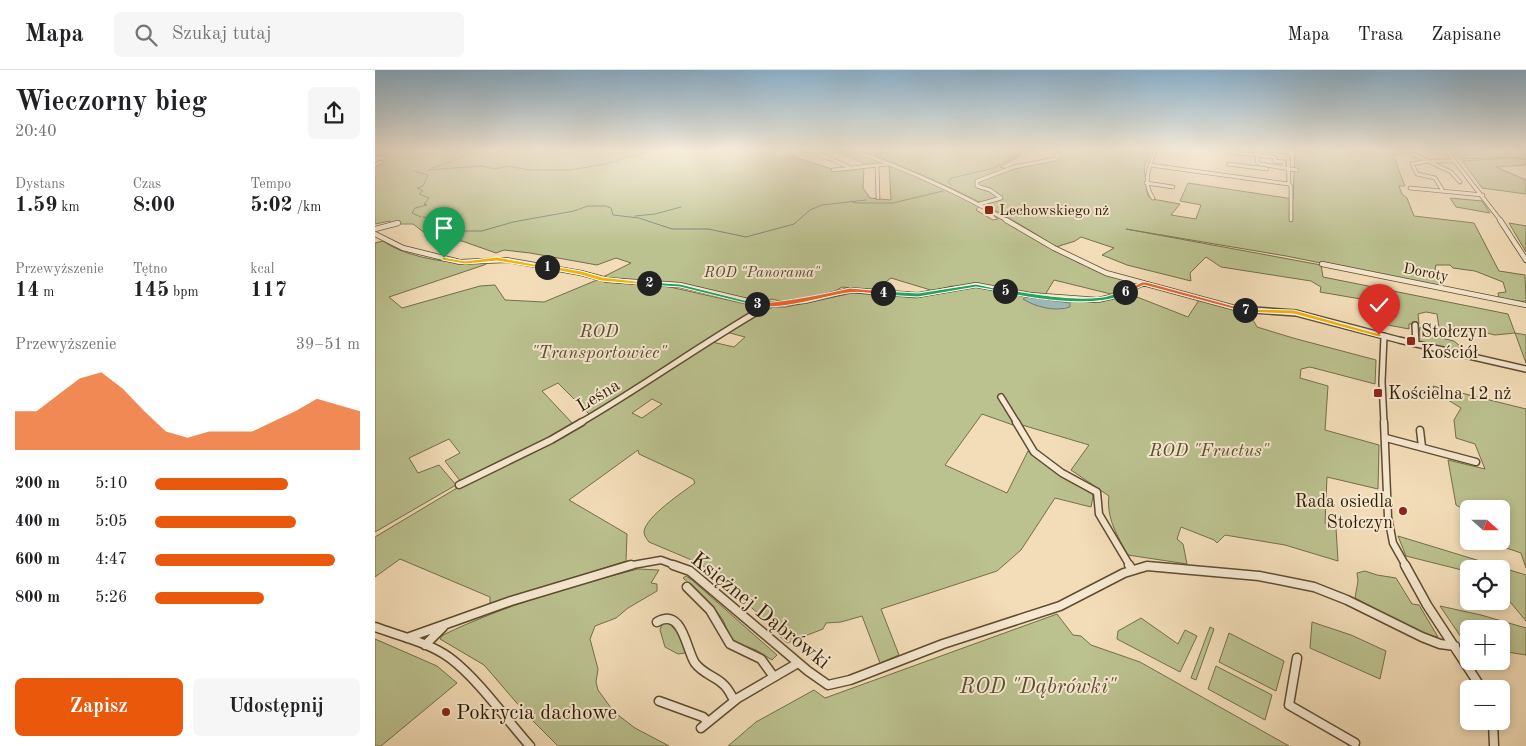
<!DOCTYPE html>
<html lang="pl">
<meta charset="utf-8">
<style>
:root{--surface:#fff;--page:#f6f6f6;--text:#202124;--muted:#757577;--line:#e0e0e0;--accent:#ea580c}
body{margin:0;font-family:"Old Standard TT",serif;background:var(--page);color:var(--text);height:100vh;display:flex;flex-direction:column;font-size:19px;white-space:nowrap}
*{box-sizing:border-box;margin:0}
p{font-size:16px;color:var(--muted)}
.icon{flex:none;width:28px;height:28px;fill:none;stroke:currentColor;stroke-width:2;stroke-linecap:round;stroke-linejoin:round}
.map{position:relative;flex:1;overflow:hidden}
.panel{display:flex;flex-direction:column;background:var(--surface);width:375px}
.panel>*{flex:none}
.needle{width:32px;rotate:111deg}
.buttons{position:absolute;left:1085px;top:430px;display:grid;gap:10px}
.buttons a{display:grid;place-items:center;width:50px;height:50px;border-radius:8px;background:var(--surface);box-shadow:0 2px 8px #0003;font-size:25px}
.pin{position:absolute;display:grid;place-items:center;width:42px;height:42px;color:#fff;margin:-51px -21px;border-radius:50% 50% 50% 0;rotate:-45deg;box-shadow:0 0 5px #0007}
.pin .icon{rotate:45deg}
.km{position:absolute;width:25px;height:25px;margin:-12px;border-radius:50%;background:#222;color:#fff;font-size:14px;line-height:25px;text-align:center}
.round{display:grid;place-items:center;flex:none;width:52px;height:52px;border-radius:8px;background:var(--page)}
.head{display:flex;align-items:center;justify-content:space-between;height:85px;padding:0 15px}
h1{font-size:28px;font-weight:800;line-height:38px}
.stats{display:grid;grid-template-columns:repeat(3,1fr);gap:8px;height:85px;padding:5px 15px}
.stats div{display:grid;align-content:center}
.stats b{font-size:21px;font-weight:800}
.stats small{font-size:14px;font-weight:400}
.stats p{font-size:14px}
.chart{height:140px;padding:10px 15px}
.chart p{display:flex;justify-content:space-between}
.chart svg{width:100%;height:90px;margin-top:5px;fill:var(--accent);opacity:.7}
.action{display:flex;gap:10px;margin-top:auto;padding:10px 15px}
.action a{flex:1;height:58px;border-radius:8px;background:var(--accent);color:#fff;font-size:20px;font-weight:800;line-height:58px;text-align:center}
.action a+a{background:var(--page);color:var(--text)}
ul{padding:0 15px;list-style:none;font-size:16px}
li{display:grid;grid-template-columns:80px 60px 1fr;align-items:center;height:38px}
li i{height:12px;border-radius:6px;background:var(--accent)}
header{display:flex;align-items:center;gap:30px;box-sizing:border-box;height:70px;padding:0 25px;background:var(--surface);border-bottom:1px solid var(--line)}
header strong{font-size:24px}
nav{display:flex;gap:28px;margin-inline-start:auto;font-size:18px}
.search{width:350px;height:45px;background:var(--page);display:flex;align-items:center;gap:12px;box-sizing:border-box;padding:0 18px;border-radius:8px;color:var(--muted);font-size:19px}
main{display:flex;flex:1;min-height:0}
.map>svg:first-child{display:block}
</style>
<header>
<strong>Mapa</strong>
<div class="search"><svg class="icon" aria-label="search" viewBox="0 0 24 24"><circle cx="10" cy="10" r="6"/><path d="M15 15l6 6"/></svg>Szukaj tutaj</div>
<nav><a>Mapa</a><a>Trasa</a><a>Zapisane</a></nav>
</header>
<main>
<section class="panel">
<div class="head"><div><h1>Wieczorny bieg</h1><p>20:40</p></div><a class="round"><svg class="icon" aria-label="share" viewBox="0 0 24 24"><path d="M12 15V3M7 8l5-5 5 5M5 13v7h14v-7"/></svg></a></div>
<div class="stats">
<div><p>Dystans</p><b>1.59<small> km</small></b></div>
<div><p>Czas</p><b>8:00</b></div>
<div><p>Tempo</p><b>5:02<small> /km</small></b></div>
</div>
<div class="stats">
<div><p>Przewyższenie</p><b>14<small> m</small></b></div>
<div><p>Tętno</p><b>145<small> bpm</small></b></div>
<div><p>kcal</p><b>117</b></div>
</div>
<div class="chart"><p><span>Przewyższenie</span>39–51 m</p>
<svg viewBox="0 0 160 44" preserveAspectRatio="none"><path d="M0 44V25L10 25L20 17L30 9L40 6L50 14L60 25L70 35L80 38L90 35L100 35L110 35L120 30L130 25L140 19L150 22L160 25V44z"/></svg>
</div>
<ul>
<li><b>200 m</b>5:10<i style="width:65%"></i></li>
<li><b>400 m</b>5:05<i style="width:69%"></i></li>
<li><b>600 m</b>4:47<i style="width:88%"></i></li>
<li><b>800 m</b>5:26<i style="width:53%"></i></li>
</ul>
<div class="action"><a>Zapisz</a><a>Udostępnij</a></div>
</section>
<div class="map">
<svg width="1151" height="676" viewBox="0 0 1151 676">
<rect width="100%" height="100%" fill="#f3ddb8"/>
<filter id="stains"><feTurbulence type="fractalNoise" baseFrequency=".004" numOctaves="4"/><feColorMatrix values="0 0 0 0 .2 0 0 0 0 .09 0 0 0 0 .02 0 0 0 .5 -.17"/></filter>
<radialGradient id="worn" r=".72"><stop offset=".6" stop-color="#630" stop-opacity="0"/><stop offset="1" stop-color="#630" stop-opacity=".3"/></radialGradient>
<path fill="#bbc18f" stroke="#746e49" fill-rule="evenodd" d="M0,80H422L414,82L425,89L457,99L489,98L488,118L495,128L516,130L514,95L546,107L604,136L601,140L618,150L623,149L607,137L704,193L760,213L736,224L679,210L670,225L721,232L752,223L813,247L824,230L874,243L882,257L918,268L1001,290L1000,314L935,297L926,299L925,308L953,316L950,360L1004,375L1003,419L952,407L950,453L961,458L963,491L910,475L850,465L842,473L839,470L806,457L802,469L808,474L812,494L753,485C743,467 731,448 734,426L696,400L714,375L647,355H638L607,344L570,395L632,423L653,381L717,422L718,427L716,437L680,428L646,480L622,501L506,539L524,585L505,593L487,546L466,552L451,553L448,559L412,573L399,561L400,558L326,494L274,472C272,469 269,466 269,462C270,447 308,422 320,413L318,409L264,384L263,380L194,430L252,464L251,491L115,534V527L25,489L0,507V467L82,418L138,391L236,337L337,272L359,277L370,267L351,262L398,237H411L478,223L542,228L582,217L577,216L559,221L516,208L499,221L467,217L455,224L422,231H405L397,229L389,232L329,219L228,207L256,193L241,188L222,195L155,183L129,180L121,183L87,171L59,170L38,154H16L15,151L0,154V95H5L2,93L12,88L13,86H0ZM277,329L287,334L267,348L257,343Z
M459,80H473L510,93L492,95Z
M483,80H646L644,81L647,85L625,97L636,100L685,88L681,80H776L769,97L773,126L777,129L805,134L796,145L821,149L826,135L805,131L813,113L918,129L920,82L935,80H1030L1039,83L1018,85L1030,116H1024L1027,124L1032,128L1039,146L1099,153L1124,201L1150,205L1151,232L1124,228L1123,223L1131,222L1128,212L1100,201L1078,198L1075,195H1061L1060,199L1066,217L911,186L751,159L946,195L948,207L1133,244L1140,263L1151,265V293L1140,263L1120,265L1096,259L1097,262L1085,260V262L1064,258L1062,244L1051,242L1043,244L1044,254H1034V259L1013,255L1009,233L945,222L946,217L936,211L846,197L831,187L815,203L816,211L752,195L727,185L739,178L706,167L700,171L681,177C619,136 553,105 483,80Z
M1076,80H1151V89L1136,87L1085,89Z
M1136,88L1151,90V95L1121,97L1151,110V124L1107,118L1087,91Z
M1075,128L1107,131L1115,143L1081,137Z
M1134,153L1151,156V182Z
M8,171C27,185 64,192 88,193C98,194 109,191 119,190L109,195L14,227L27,238L105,216L120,215L130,230L169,232L222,210L295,217L384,237L338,266L333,268L330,271L248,326L215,345L183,313L167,321L199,355L86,412L70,391L85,383L74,369L34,388L43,403L64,395L81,415L0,462V173Z
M1045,257L1065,261L1066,268L1079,271L1085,276L1081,280L1045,272L1043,270Z
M1058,316L1151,339V498L1146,483L1111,471H1126V439H1094V442L1081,435L1073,390L1110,399L1100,374L1081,368L1079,350L1086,338L1060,322Z
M1023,466L1151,505V551L1126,521V499H1094V509L1091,501L1031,486Z
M263,499L284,500L276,513L282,514V521L253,538L241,548L220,556L215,569L223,599L221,612L223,620L239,642L260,658L294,676H183L153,646L109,595L65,569L68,565C130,535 197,516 263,499Z
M990,501L1002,505L1021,508L1037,534L1044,535L1063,567L1048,564L980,528L983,511L982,503Z
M311,506L317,510L402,585L397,590L381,580L357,571L348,550L337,535L308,508Z
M1065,536L1106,545L1151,558V585L1126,581V559H1094L1092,576Z
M682,544L698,565L706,566L716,575L765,592L914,676H353L381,652L439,620L450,628Z
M766,548L803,574L810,560L822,566L805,602L742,569L743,561Z
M293,552L303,563L311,579L310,583L303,584L290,577L285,560L287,554Z
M937,552L976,565L1011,581L1005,609L935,578Z
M835,557L839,559L821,610L816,608Z
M854,563L909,591L901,621L844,592Z
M0,569L62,596L82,613L6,676H0Z
M841,596L897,625L890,650L833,619Z"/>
<path fill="#9fbab9" stroke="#727b70" d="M651,227L695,233V237C681,242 660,237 648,229Z"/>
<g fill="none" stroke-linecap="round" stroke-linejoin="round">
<path stroke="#727b70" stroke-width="1" d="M261,86L272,91
M57,98L108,80
M53,100L106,96L120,99L133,96L154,100H195L231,94L276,80
M39,101L53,105L48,116L42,118L48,121L44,124L54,128L49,134L52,135L40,138L37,143L46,147
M576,115L573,111L577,108L619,98L643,85L644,80
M476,131L480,133H518L568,121
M260,146L280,144L306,137
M48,147L55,148V152L74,161H107L138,152L199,141L213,136H231L236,138L238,145L264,148L297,159H333L371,167L419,154L435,140L447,135L491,130"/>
<g stroke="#5f4c30" stroke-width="4.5">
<path id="minor-far4" d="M427,80L437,81
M435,80L474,97
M477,80C531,99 583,122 633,151
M884,80L882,92L885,94L922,100
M892,80L912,82
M1071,80L1126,151
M855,82L899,87L900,91L909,92V96
M1037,84L1053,91L1037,94L1042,104L1060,108L1068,121
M913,87L914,114
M1053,91L1076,102L1085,112
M1057,91H1080
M853,94L892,99
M0,95L6,92
M502,95L503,128
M775,95L914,114L916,116V150
M458,100L513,94
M771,113L798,117
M1035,118L1108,125
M778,128C767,113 774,96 781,80
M605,134L626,128L615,120L602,116V111L639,97L680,89L683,87L682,84"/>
</g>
<g stroke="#5f4c30" stroke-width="6">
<path id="minor-far3" d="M631,150L679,178L731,203L864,239L881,240
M1125,150L1151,190
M0,159L23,153
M0,164L28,178L85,192L132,190L206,203L232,210L305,215L390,235L430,231L475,220L543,225L601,215L655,225L723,230L740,226L769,213
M947,194L1151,235
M385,240L394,235"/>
</g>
<g stroke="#5f4c30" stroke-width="8">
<path id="minor-far2" d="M864,239L921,243L1024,270L1151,299
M1040,255L1041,274
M626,327L642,353
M205,353C267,317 325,275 387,239
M1009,353L1007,312L1009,266"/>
</g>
<g stroke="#5f4c30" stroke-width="9">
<path id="minor-far1" d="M641,352L659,382L687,403L722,422L724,444L755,496
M1009,352L1013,447L1018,473L1031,496
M1045,360L1047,377
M1011,368L1101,392
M84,415L176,370L207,352
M252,496L286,490L302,496"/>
</g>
<g stroke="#5f4c30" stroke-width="11">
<path id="minor" d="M298,495L315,501L433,601L453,615L475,610L568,574L685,536L749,503L772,496L884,506L939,517L972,530L1047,567L1065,574L1080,576
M754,495L757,500
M1030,495L1052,535L1107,619
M312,517L335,540L355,574L386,589L399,607
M282,552C308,537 311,580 320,593C328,604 340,606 348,614C353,618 356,625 359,630
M0,557C24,566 53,572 75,588C103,609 131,649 155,676
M32,568L136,531L256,495
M50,575L68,557
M922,588L914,635L980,673
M284,631L328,647L333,652
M1118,651L1119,676
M326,658L363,628L423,593"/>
</g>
<use href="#minor-far4" stroke="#f7e9d1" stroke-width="3"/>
<use href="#minor-far3" stroke="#f7e9d1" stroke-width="4.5"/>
<use href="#minor-far2" stroke="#f7e9d1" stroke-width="5"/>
<use href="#minor-far1" stroke="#f7e9d1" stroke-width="6"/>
<use href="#minor" stroke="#f7e9d1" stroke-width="8"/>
</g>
<linearGradient id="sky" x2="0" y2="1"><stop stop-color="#8bb6d5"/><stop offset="0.46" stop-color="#faf0df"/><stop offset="1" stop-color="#faf0df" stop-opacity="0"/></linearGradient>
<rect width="1151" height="174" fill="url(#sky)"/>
<path fill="#f5b400" stroke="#fff" d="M67,187L90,191L122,187L175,197L172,199L122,191L90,194L67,190Z"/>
<path fill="#f5b400" stroke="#fff" d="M172,195L206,201L227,207L277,213L274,215L226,211L206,205L170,198Z"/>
<path fill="#22a559" stroke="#fff" d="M272,212L305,214L385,234L382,236L305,217L274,215Z"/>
<path fill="#f0652b" stroke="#fff" d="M475,218L508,221L511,223L508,225C497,224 484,221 473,223C453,225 396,244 379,234C384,231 391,233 398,232C424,229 449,224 475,218Z"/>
<path fill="#22a559" stroke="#fff" d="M601,214L633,221L630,222L601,217L543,227L508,225L505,223L508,221L543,223Z"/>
<path fill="#22a559" stroke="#fff" d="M630,219C657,224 700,231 728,227C735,226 743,222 750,220L753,222C727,240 658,229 627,222V219Z"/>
<path fill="#f0652b" stroke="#fff" d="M767,212H771L873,240L870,242L769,215L752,223L747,222Z"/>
<path fill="#f5b400" stroke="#fff" d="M867,239L919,240L1008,265L1004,267L919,244L870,242H867Z"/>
<g fill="#8f2418" stroke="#f7e9d1" stroke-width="2">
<rect x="609" y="135" width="10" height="10" rx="2.5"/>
<rect x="1031" y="266" width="10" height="10" rx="2.5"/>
<rect x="998" y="318" width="10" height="10" rx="2.5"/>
<circle cx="1028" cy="441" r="5"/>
<circle cx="71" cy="642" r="5"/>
</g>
<g text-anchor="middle" stroke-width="4" stroke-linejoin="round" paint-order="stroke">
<g font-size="15" fill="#2e1c03" stroke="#f7e9d1" text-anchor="start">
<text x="624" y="145">Lechowskiego nż</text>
</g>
<g font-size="15" font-style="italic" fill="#584e2d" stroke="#f7e9d1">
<text x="387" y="207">ROD "Panorama"</text>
</g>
<g font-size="15" fill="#2e1c03" stroke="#f7e9d1">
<text transform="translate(1051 202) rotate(11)" y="5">Doroty</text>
</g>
<g font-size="18" font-style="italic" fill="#584e2d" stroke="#f7e9d1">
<text x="224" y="267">ROD<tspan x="224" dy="21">"Transportowiec"</tspan></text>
<text x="834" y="386">ROD "Fructus"</text>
</g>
<g font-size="18" fill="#2e1c03" stroke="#f7e9d1" text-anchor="start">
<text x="1046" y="267">Stołczyn<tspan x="1046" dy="21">Kościół</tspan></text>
<text x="1013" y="329">Kościelna 12 nż</text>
<text x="1018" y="437" text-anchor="end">Rada osiedla<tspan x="1018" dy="21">Stołczyn</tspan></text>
</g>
<g font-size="18" fill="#2e1c03" stroke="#f7e9d1">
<text transform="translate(223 325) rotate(-31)" y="6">Leśna</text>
</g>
<g font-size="21" fill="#2e1c03" stroke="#f7e9d1">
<text transform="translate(386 540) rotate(39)" y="7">Księżnej Dąbrówki</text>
</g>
<g font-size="21" font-style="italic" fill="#584e2d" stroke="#f7e9d1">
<text x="663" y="623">ROD "Dąbrówki"</text>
</g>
<g font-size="21" fill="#2e1c03" stroke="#f7e9d1" text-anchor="start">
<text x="81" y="649">Pokrycia dachowe</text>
</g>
</g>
<rect width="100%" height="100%" filter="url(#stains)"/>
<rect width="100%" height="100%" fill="url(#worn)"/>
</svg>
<div class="buttons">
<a><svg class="needle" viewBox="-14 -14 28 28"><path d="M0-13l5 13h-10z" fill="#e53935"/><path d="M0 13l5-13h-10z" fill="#757577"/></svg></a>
<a><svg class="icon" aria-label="locate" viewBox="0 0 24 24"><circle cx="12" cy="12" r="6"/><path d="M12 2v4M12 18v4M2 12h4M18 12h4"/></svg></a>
<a>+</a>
<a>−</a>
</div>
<div class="pin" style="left:69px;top:188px;background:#1e9e55"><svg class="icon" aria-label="arrive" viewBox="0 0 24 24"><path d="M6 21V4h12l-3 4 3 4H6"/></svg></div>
<div class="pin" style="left:1004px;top:265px;background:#d93025"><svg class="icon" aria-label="check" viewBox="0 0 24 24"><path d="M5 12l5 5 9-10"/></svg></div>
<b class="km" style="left:172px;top:197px">1</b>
<b class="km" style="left:274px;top:213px">2</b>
<b class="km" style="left:382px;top:234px">3</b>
<b class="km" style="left:508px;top:223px">4</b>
<b class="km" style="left:630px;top:221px">5</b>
<b class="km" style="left:750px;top:222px">6</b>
<b class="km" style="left:870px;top:240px">7</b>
</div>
</main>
